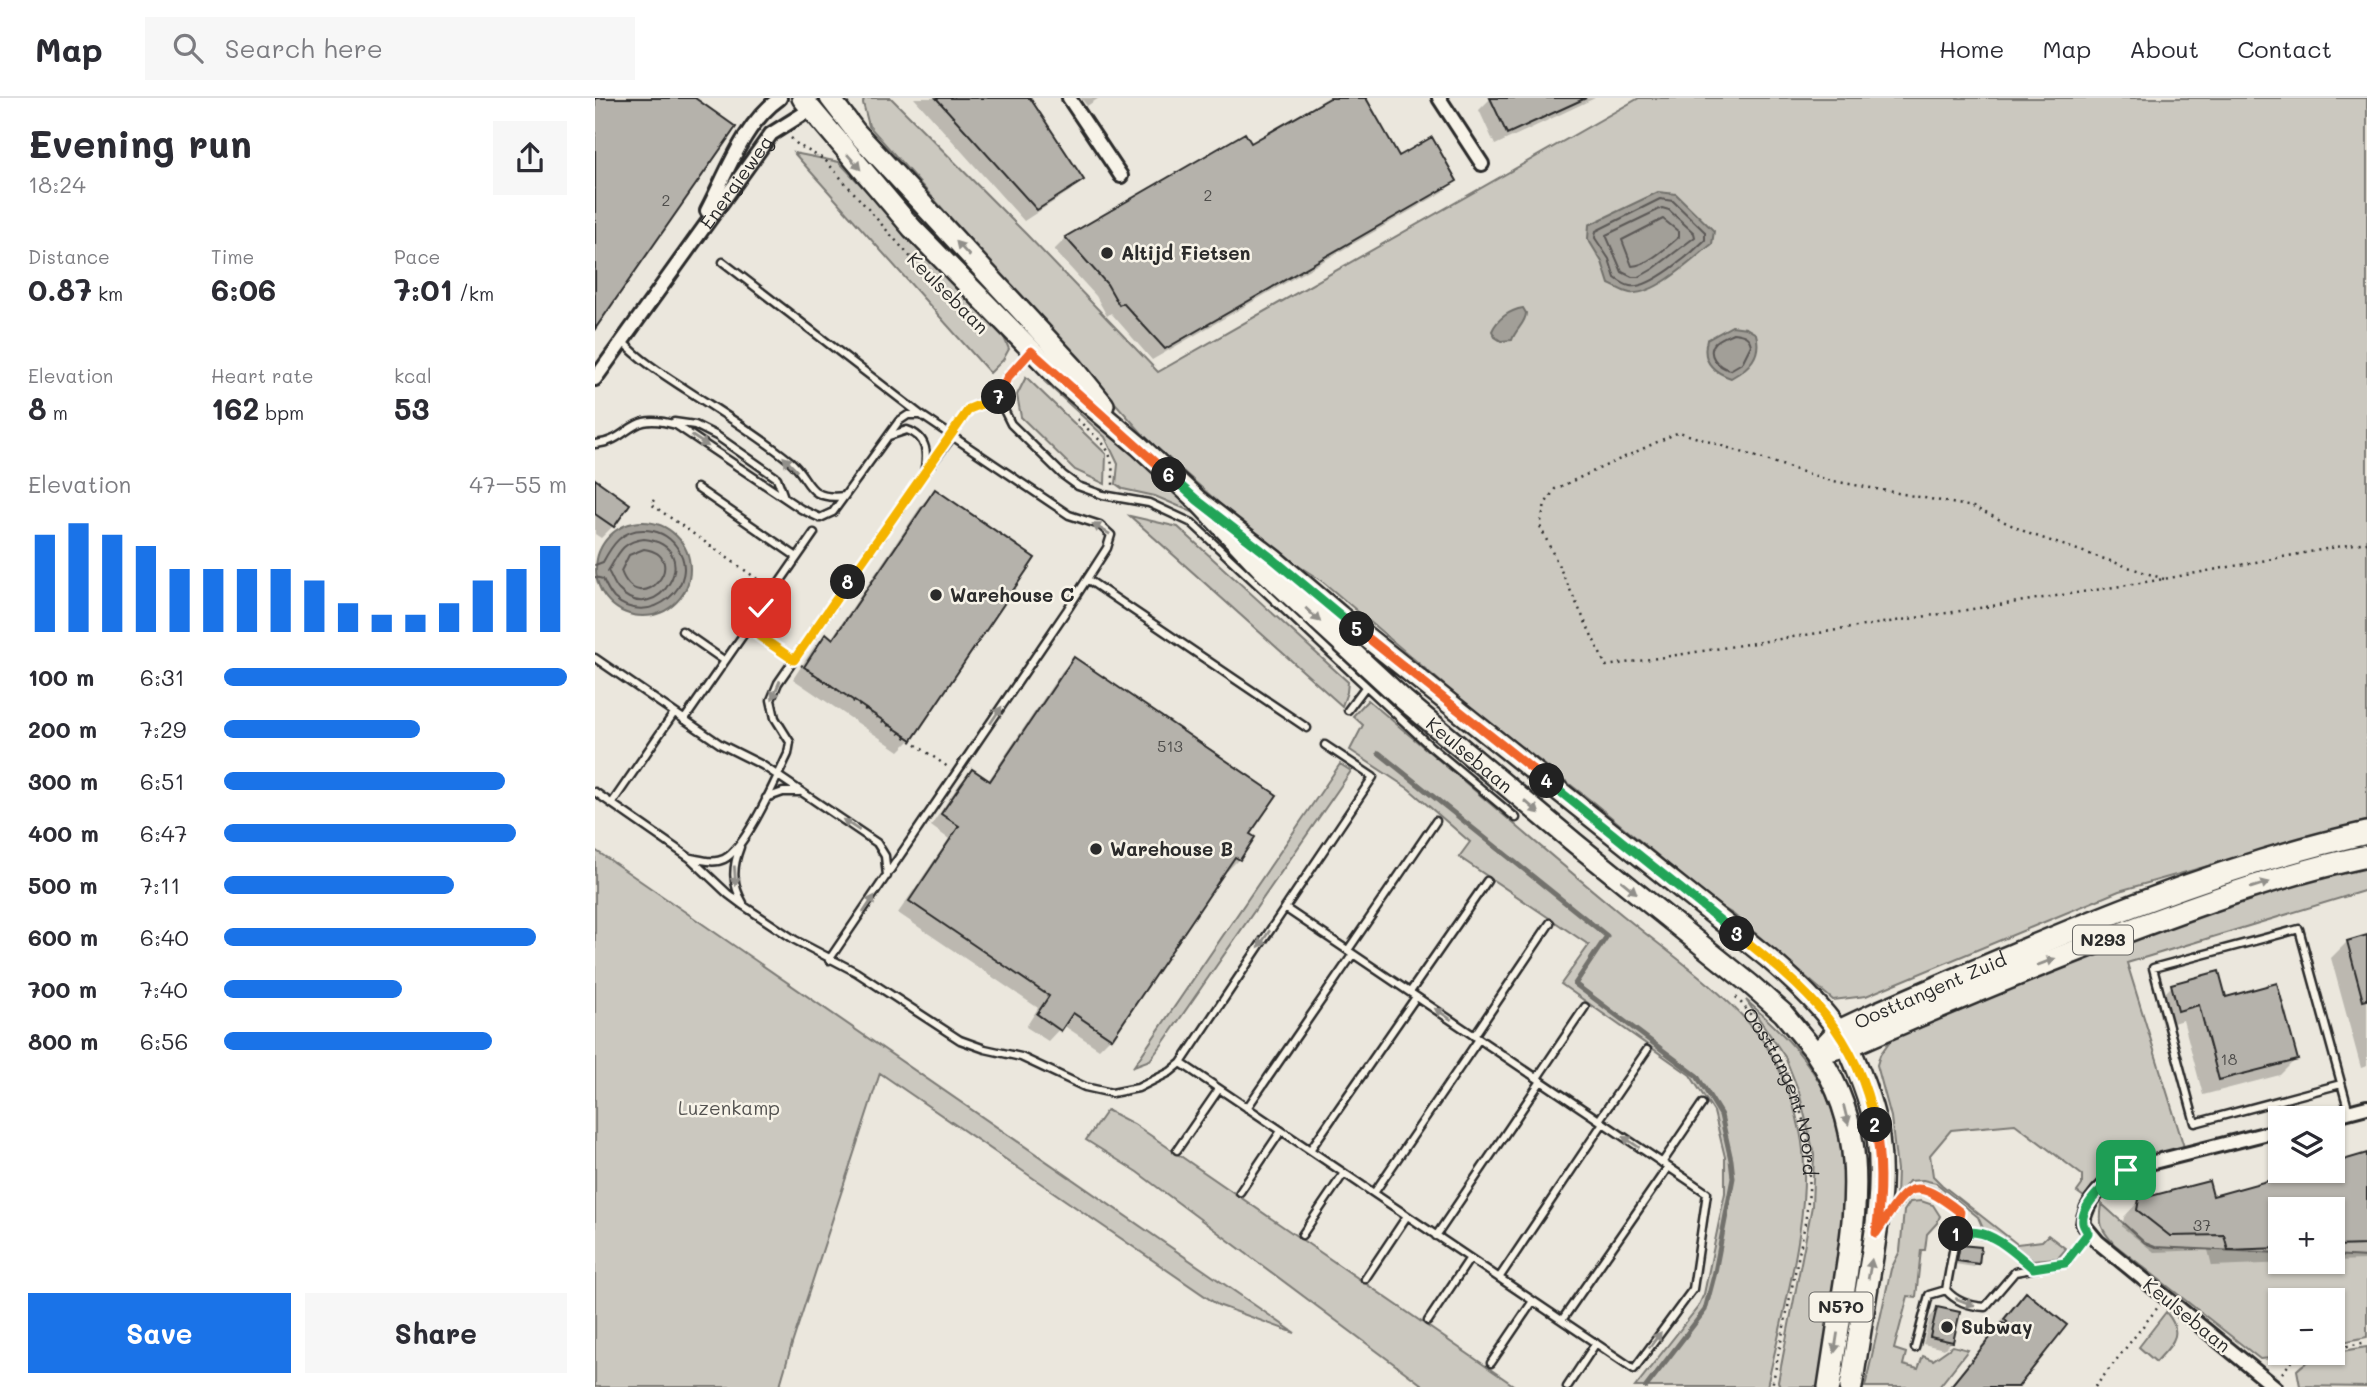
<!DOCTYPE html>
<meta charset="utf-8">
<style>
:root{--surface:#fff;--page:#f7f7f7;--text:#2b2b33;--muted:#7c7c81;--line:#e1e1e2;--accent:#1a73e8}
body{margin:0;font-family:Mali,sans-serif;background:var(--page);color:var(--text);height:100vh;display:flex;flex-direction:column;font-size:26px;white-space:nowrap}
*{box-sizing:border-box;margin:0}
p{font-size:23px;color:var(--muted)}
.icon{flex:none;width:38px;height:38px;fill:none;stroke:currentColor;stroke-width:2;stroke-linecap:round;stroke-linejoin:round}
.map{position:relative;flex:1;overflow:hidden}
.details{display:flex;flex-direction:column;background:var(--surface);width:595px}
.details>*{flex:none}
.tools{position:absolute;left:1673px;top:1008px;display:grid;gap:14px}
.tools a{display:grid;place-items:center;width:77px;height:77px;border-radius:0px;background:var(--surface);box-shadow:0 2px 5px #0004;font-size:35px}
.pin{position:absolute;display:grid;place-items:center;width:60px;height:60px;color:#fff;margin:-30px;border-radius:14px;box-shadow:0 4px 10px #0006}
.km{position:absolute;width:35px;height:35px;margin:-18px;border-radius:50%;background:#222;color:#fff;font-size:19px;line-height:35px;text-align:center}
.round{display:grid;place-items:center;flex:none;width:74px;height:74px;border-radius:0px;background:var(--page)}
.headline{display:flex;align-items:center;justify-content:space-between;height:119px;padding:0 28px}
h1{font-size:38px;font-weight:700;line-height:52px}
.metrics{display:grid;grid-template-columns:repeat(3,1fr);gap:10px;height:119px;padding:7px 28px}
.metrics div{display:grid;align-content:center}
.metrics b{font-size:30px;font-weight:700}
.metrics small{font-size:19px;font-weight:400}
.metrics p{font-size:19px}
.chart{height:196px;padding:14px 28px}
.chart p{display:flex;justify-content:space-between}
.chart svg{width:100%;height:126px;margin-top:7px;stroke:var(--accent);stroke-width:6}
.button{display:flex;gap:14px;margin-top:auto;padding:14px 28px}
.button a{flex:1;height:80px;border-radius:0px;background:var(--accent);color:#fff;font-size:28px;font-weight:700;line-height:80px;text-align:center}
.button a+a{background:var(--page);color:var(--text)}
ul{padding:0 28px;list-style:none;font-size:23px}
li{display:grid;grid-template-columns:112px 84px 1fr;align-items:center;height:52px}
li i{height:18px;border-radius:9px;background:var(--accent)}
header{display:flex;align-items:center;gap:42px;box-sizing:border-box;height:98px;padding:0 35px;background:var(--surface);border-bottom:2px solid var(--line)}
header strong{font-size:33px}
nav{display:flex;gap:38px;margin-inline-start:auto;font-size:24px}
.search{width:490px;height:63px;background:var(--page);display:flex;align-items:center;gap:18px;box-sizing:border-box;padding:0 24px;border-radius:0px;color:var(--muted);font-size:26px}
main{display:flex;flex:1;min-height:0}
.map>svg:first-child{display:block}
</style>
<header>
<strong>Map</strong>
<div class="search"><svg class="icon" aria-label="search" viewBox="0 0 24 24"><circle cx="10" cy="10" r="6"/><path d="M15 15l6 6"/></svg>Search here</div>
<nav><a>Home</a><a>Map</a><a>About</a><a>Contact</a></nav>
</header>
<main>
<section class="details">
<div class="headline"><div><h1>Evening run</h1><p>18:24</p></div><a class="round"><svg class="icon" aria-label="share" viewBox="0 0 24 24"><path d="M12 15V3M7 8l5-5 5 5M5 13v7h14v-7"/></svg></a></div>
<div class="metrics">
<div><p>Distance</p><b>0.87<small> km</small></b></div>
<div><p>Time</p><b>6:06</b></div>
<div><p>Pace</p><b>7:01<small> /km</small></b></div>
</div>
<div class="metrics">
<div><p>Elevation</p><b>8<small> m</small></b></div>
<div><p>Heart rate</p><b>162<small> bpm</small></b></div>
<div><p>kcal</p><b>53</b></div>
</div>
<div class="chart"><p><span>Elevation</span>47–55 m</p>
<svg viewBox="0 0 160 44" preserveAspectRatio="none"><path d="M5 44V10M15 44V6M25 44V10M35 44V14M45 44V22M55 44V22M65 44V22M75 44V22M85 44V26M95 44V34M105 44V38M115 44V38M125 44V34M135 44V26M145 44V22M155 44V14"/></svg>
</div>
<ul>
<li><b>100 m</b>6:31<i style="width:100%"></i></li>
<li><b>200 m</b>7:29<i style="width:57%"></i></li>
<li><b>300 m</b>6:51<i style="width:82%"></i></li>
<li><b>400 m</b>6:47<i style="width:85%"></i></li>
<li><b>500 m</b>7:11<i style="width:67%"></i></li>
<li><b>600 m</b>6:40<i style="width:91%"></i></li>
<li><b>700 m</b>7:40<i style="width:52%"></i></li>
<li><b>800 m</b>6:56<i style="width:78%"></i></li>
</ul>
<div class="button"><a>Save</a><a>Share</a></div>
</section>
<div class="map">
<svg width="1772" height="1289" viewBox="0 0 1772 1289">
<rect width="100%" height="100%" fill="#ebe7dd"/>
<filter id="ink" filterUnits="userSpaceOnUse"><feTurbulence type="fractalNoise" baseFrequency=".0143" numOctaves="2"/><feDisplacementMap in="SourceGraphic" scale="14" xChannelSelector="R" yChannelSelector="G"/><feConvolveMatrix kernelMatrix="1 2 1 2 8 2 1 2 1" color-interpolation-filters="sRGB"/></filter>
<g filter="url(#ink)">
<path fill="#cbc8bf" stroke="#7b7a75" stroke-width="2" d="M269,0H296L432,137L563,274L1044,0H1772V723L1524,793L1271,898L1238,902L1138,816L1123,807L999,705L874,608L727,483L671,447L553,342L274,28L268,5Z
M199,55L244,64L408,237L414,251L408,262L395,275Z
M431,279L511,356L510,386L480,372L426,319L422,297Z
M448,282L474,296L602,416L560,398L528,391L521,386L523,366L510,339Z
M535,418L583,429L753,584L752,594L747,608Z
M773,602C856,672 937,742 1020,811C1068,851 1120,885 1160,932C1182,959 1198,999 1205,1033C1221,1104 1187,1217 1172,1289H1040L1103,1209L1109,1196L1130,1095V1059L1119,1014L1095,977L966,886L994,847L864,759L875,744L814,691L755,652L768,627L758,618Z
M745,666L756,673L568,945L555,962L539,968Z
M0,752L15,762L700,1235L623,1207L285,975L197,1246L185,1287L192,1289H0Z
M1772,764V792L1532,865L1589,1049L1512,1071L1489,1099L1482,1094L1487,1087V1077L1420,1026L1356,1032L1335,1057L1338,1078L1347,1087L1422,1146L1447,1143L1453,1137L1471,1151L1463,1160L1437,1162C1423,1151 1408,1134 1390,1135L1383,1119L1341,1085L1328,1082L1314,1083L1301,1100L1302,1072L1296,1019L1282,967L1285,957L1299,937L1667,789Z
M1151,902C1179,927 1206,952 1225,985C1272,1066 1237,1201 1223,1289H1185L1183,1284L1217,1108L1219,1056L1204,994L1190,959Z
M512,1012L539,1026L921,1289H830L542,1074L491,1042Z
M1326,1103L1338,1107L1345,1118L1342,1125L1332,1136L1330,1152H1326L1321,1199L1313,1198L1299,1251L1311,1255L1308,1267L1323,1271L1328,1258L1338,1262L1358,1248L1373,1252L1344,1289H1270L1296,1171L1305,1153L1309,1113L1315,1104Z
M1507,1106L1550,1145L1560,1149L1685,1155V1164H1738V1157L1772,1159V1239L1738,1246V1202H1685V1255H1700L1690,1259L1665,1261L1519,1146C1505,1130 1504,1127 1507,1106Z
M1571,1214C1590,1236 1577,1246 1561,1264L1544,1249Z
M1772,1249V1289L1705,1288L1702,1272C1718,1255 1749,1253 1772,1249Z"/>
<path fill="#a29f98" stroke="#72716c" stroke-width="2" d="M1063,94L1081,96L1119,133L1117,146C1098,161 1060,198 1035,195C1028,194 1021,189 1014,186L1007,164L993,141L994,127Z
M928,210L931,215C931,225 920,232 917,242L906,243L900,239L897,233C902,221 915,212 928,210Z
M1137,228L1151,230L1161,236C1167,258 1154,270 1136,280C1118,274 1106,263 1112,242Z
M1 471a47 47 0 1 1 94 0a47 47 0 1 1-94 0Z"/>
<path fill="#0003" d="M319,0H433L486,81L475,93L429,123Z
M486,0H504L492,8Z
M738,0H769L804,60L860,82L848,94L557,262L516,215L512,218L501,198L459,152L471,140L649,38L655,48Z
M896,0H1000L900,47L884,12Z
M0,383L33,406L18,428L6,440L0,436Z
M340,394L316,641L304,653L198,581L219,549L231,538L236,541L328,405Z
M479,562L653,737L644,761L632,773L630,771L515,940L504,951L468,927L453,943L431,929L443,910L303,815L354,741L336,728L365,685L377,673L393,683L467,573Z
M1772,839V968L1766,970L1736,860L1752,844Z
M1577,888L1629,901L1701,961L1685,977L1608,997L1588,922L1567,928L1561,904Z
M1771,1057L1772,1162L1738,1163V1111H1685V1164H1717L1617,1168L1613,1152L1559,1154L1527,1129L1529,1119L1545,1102L1617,1100L1715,1073H1738V1066Z
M1366,1149L1382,1165L1379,1169L1360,1166L1362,1152Z
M1431,1196L1420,1289H1354L1415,1212Z
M1343,1211L1356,1244L1349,1251L1328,1246L1335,1219Z"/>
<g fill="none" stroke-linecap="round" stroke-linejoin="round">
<path stroke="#5b5957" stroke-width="2" d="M1065,101L1078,103L1110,134V142C1097,155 1054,192 1035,188C1030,187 1024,183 1020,180L1014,161L1000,140L1001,133Z
M1067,110L1074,112L1099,135L1100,139L1058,171L1044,179H1037L1027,174L1011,137Z
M1068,121L1084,134V139C1072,149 1053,167 1037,168L1027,142Z
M1138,235C1147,236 1154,237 1156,247L1147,265L1135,272C1123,269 1110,256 1121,244C1126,240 1132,238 1138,235Z
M49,441C113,448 62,533 24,492C19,487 17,479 13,473C23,457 27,443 49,441Z
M49,451C98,458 45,524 26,473L34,457Z
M0,467L8,464C17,447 27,432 48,432C61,432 73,437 81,448C110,486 53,532 19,500C14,494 11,488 8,481L0,479"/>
<path stroke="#72716c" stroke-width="5" d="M784,655L1012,838L980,886L1102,978L1126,1017L1136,1062L1138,1080L1120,1174L1110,1212L1051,1289"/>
</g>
<path fill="#b5b2ab" stroke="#2b2b2b" stroke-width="2" d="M0,0H100L141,29L0,231Z
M341,0H435L489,82L442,112Z
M735,0H771L804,58L837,39L862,83L570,251L528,205L524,207L512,186L470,139L650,35L656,45Z
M895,0H991L912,36Z
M0,381L35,406L19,429L0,416Z
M340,391L440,460L317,642L209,569L231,535L238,541Z
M479,559L682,697L655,736L660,739L645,762L640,759L517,941L478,915L466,933L442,916L454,898L314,803L364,728L346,716L377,671L395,683Z
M1772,837V902L1768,903L1752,843Z
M1624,873L1631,899L1682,885L1703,962L1624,982L1604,907L1583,913L1576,886Z
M1772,1055V1147L1738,1148V1111H1685V1150L1633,1152L1629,1137L1575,1138L1542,1112L1544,1101L1614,1083L1618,1098L1708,1073H1738V1065Z
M1365,1147L1386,1149L1384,1166L1362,1163Z
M1431,1194L1472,1227L1423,1289H1355L1407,1225L1415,1227L1409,1221Z
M1342,1209L1365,1214L1358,1244L1335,1239Z"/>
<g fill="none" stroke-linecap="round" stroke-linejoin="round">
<g stroke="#2b2b2b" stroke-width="11">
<path id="lane" d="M128,164L326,317
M27,243C46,263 69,277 92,292C127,315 163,337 195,363C216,381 211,403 249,398
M436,253L412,280L408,288L407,308L416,326L468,377L483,388L508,397L554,405L597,425L835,648L921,720
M79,324L100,327L122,338L182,380L189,399
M352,343L374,311L406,298
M0,346C37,343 32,312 81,327L206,411L225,420L238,414L304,323L313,317H326L474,417L505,427L516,437L512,450L472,512L234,862
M331,373L354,343
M102,390L202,459
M492,481L712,630
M87,533L130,563
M0,560L125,646L167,667L282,745L290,758L292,778
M753,612L771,588
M89,622L219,435
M0,694L95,760L133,796L149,808L200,842L261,874L365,942L390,951L426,959L490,989L517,995L543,990L575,974L586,965L690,810L1112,1095L1098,1191L1039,1271L586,965
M171,700L188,694H204
M17,705L79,615
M145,749C137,770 137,786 148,805
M96,760C107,762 119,766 129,761C152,749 181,681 193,656L195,644L180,620L176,602L183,585L329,375C333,357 333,339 312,332L294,338
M690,810L778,679L730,647
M753,852L841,723
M815,894L892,783
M879,938L955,825
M942,980L990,909
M1746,986L1600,1025L1558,870L1704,831L1754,1014
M652,1010L758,856
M1004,1022L1052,952
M582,1052L624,991
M715,1052L821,899
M1067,1065L1107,1006
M645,1094L686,1033
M779,1095L884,941
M1290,1122C1319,1079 1327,1084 1365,1114L1351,1192C1361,1204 1374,1208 1390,1209L1420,1174L1470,1165L1493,1135
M707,1137L749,1075
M1361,1137C1391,1126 1416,1152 1439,1170
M841,1138L946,983
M904,1180L1008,1025
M770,1181L812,1118
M967,1222L1073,1069
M833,1223L875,1160
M1320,1250L1334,1197L1351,1192
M896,1265L938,1203
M972,1289L1001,1245"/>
</g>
<g stroke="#2b2b2b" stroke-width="18">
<g id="street">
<path d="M474,0L526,78"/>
<path d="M844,0L887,66"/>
<path d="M112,113C132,75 149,25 185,0"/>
<path id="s2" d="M0,281L176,36L216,11"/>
<path d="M1730,1020L1772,1009"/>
<path d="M1680,1289L1503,1144L1488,1126C1490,1102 1511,1083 1531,1071L1685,1032"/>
</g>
</g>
<g stroke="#2b2b2b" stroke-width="24">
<g id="secondary">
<path id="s3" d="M207,0L317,130L467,283L544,348L602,402L667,471L809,602L981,746L1155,886L1188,915L1222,956L1253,948C1232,913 1204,887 1173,860L745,518L678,461L602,402"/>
<path d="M235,0L261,34L479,270L509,307"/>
</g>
</g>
<g stroke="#2b2b2b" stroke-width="26">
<g id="primary">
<path id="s4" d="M1234,1289C1240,1252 1245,1215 1251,1178C1263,1099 1270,1025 1222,956L1244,933L1280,916C1441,847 1601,773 1772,735"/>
<path d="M1256,1289C1261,1257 1266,1225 1271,1194C1280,1143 1290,1091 1283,1039C1278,1007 1266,977 1253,948C1347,907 1442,867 1538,831C1615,802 1692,775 1772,758"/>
</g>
</g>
<g stroke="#2b2b2b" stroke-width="2.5" stroke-dasharray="2 5" stroke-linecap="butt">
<path d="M196,40L203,47L230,62L325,170L340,181"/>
<path d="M482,321C510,348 518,347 518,387"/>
<path d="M59,402L56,406L168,485V488"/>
<path d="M1569,481L1435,436L1378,409L1233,382L1084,334L960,391L950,406L945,428L1011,568L1545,485L1569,481L1747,448L1772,444"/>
<path d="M165,533V538L189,556"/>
<path d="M206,567L353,669"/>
<path id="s1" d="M1141,899C1176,939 1200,983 1211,1035C1221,1082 1209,1133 1199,1179C1192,1215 1184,1252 1177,1289"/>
<path d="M1738,1251L1772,1244"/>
<path d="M1687,1275L1696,1264L1718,1255"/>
<path d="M1500,1289L1563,1209"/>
</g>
<use href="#lane" stroke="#f7f3e8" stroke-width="6"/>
<use href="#street" stroke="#f7f3e8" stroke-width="12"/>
<use href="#secondary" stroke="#f7f3e8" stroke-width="19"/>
<use href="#primary" stroke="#f7f3e8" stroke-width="21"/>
</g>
<defs><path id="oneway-solid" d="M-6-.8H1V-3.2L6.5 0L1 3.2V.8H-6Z" transform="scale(1.75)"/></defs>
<g fill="#918f8a">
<use href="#oneway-solid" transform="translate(259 64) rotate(49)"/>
<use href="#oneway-solid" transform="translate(368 151) rotate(-133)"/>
<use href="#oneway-solid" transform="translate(105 343) rotate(33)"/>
<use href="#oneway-solid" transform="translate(195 366) rotate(-134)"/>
<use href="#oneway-solid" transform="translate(506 431) rotate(-150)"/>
<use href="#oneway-solid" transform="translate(718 517) rotate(43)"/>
<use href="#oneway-solid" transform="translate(181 592) rotate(113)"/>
<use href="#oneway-solid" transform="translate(401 617) rotate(-56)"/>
<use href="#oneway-solid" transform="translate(937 709) rotate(41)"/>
<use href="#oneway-solid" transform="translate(256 727) rotate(-146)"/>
<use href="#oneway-solid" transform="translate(140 778) rotate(86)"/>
<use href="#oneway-solid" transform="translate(1665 787) rotate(-17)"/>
<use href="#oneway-solid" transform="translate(1034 789) rotate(39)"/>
<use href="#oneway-solid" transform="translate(274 806) rotate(-56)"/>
<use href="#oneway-solid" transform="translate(669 841) rotate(124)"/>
<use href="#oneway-solid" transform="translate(1451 864) rotate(-21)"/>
<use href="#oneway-solid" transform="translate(848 916) rotate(-146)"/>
<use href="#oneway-solid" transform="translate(1251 1017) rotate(76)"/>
<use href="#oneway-solid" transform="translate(1036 1044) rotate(-146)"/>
<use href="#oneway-solid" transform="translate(1275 1171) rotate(-80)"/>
<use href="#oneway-solid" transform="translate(1370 1204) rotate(21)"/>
<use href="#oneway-solid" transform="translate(1060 1242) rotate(-53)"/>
<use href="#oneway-solid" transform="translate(1241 1245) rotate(99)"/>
</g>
</g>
<g fill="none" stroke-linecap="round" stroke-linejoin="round" filter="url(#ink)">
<g stroke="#fff" stroke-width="14">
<path id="split-1" d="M1361,1136C1393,1127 1415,1151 1438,1170L1470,1165L1493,1135C1492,1133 1488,1127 1488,1125C1485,1106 1517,1080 1531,1072"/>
</g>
<g stroke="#fff" stroke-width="14">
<path id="split-2" d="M1280,1027C1287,1063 1286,1099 1281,1135C1313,1088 1315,1075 1365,1114L1361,1136"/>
</g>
<g stroke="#fff" stroke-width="14">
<path id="split-3" d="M1142,836C1212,892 1262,934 1280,1027"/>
</g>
<g stroke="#fff" stroke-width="14">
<path id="split-4" d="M952,683L1142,836"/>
</g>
<g stroke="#fff" stroke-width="14">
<path id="split-5" d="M762,531L952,683"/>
</g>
<g stroke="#fff" stroke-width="14">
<path id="split-6" d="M574,377L602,402L678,461L762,531"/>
</g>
<g stroke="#fff" stroke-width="14">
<path id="split-7" d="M404,299L412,280L436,253L574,377"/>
</g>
<g stroke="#fff" stroke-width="14">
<path id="split-8" d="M253,484L374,311L404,299"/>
</g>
<g stroke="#fff" stroke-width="14">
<path id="split-9" d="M166,510L164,538L199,562L253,484"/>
</g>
<use href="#split-1" stroke="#22a559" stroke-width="9"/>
<use href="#split-2" stroke="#f0652b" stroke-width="9"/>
<use href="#split-3" stroke="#f5b400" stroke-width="9"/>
<use href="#split-4" stroke="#22a559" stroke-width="9"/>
<use href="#split-5" stroke="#f0652b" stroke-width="9"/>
<use href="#split-6" stroke="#22a559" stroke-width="9"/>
<use href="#split-7" stroke="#f0652b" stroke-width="9"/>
<use href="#split-8" stroke="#f5b400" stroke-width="9"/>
<use href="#split-9" stroke="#f5b400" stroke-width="9"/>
</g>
<g fill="#2b2b2b" stroke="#f7f3e8" stroke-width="2.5">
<circle cx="512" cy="155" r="7"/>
<circle cx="341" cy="497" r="7"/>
<circle cx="501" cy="751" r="7"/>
<circle cx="1352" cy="1229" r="7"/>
</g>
<g text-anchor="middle" stroke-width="5" stroke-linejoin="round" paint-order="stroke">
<g font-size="16" fill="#4e4d4b">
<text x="613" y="103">2</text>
<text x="71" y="108">2</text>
<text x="575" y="654">513</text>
<text x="1634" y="967">18</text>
<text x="1607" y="1133">37</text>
</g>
<g fill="#f7f3e8" stroke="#686764" stroke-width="2">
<rect x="1478" y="827.5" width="60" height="29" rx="5"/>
<rect x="1214.5" y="1194.5" width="63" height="29" rx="5"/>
</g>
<g font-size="18" font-weight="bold" fill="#2b2b2b">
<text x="1508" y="848">N293</text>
<text x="1246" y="1215">N570</text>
</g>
<g font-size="19" fill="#2b2b2b" stroke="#f7f3e8">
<text dy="7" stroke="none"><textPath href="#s2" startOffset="242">Energieweg</textPath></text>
<text transform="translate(353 195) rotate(45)" y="7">Keulsebaan</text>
<text dy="7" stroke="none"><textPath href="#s3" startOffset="938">Keulsebaan</textPath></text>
<text dy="7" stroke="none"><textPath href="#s4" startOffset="474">Oosttangent Zuid</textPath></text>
<text dy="7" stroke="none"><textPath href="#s1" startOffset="107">Oosttangent Noord</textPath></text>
<text transform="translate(1592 1217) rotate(39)" y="7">Keulsebaan</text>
</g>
<g font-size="19" font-weight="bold" fill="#2b2b2b" stroke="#f7f3e8" text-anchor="start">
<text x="526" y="162">Altijd Fietsen</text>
<text x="355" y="504">Warehouse C</text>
<text x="515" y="758">Warehouse B</text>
<text x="1366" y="1236">Subway</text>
</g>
<g font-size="19" fill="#535250" stroke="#f7f3e8">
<text x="134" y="1017">Luzenkamp</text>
</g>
</g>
</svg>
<div class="tools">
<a><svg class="icon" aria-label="layers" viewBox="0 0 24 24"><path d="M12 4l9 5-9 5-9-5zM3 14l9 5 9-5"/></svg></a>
<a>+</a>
<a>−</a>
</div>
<div class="pin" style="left:1531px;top:1072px;background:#1e9e55"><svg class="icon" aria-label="arrive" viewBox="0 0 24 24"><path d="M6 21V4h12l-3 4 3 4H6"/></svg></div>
<div class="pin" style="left:166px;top:510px;background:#d93025"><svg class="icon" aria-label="check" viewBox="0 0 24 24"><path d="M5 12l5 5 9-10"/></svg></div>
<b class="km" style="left:1361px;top:1136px">1</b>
<b class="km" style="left:1280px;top:1027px">2</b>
<b class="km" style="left:1142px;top:836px">3</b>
<b class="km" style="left:952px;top:683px">4</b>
<b class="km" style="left:762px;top:531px">5</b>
<b class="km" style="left:574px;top:377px">6</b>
<b class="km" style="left:404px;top:299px">7</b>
<b class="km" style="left:253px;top:484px">8</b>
</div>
</main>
